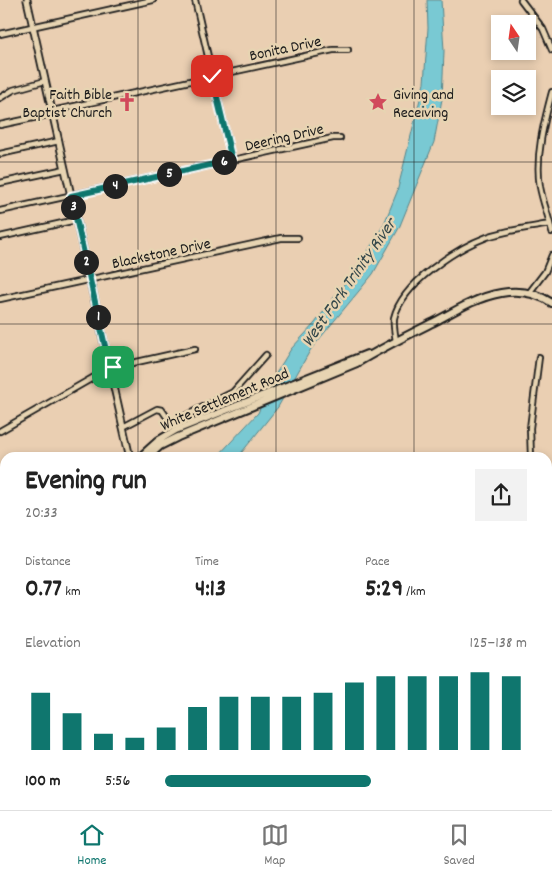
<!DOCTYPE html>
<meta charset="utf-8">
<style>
:root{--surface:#fff;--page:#f2f2f2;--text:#222;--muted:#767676;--line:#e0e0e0;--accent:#0f766e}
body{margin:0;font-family:Dekko,sans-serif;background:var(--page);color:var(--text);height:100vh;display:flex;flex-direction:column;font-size:19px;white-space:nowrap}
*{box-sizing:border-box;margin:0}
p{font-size:16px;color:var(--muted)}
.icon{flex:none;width:28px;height:28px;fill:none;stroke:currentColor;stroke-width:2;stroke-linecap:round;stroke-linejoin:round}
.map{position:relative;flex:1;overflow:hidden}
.details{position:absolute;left:0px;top:452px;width:552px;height:358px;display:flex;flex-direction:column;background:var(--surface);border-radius:15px 15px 0 0;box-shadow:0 2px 8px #0003}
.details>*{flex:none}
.needle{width:32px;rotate:347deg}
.fabs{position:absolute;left:491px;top:15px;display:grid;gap:10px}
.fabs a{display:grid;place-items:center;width:45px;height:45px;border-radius:0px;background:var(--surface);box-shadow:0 2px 8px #0003;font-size:25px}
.pin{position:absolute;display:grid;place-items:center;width:42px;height:42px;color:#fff;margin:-21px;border-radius:10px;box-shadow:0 2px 8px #0006}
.km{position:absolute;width:25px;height:25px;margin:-12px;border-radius:50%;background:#222;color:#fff;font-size:14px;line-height:25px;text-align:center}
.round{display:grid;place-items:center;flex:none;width:52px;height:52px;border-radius:0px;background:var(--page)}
.headline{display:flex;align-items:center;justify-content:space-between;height:85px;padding:0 25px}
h1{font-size:28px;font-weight:700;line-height:38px}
.stats{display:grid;grid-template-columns:repeat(3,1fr);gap:8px;height:85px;padding:5px 25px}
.stats div{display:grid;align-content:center}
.stats b{font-size:25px;font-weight:700}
.stats small{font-size:14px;font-weight:400}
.stats p{font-size:14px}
.chart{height:140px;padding:10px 25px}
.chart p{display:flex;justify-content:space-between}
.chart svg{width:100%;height:90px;margin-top:5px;stroke:var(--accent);stroke-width:6}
ul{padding:0 25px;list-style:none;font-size:16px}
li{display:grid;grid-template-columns:80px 60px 1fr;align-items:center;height:38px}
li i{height:12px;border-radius:6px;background:var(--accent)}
.dock{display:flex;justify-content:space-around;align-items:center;height:70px;border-top:1px solid var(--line);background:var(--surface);font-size:14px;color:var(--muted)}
.dock a{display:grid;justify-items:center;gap:2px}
.dock .current{color:var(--accent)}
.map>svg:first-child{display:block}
</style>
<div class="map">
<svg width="552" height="810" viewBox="0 0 552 810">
<rect width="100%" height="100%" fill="#eacfb2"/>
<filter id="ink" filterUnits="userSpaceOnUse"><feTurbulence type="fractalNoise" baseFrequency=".02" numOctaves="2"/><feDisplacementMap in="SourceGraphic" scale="10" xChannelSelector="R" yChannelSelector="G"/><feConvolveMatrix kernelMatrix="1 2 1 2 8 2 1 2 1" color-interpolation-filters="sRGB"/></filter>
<g filter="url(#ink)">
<path fill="#b3dd9b" stroke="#687c5c" d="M552,615V810H516L513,805H548V618Z"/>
<path fill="#79c9d3" stroke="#54848a" d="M427,0H441L444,51L442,99L434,142L399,228L373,274L311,349L278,407L238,457L216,458L258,413L275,375L291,349L315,323L365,256L384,224L397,192L424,83L428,28Z"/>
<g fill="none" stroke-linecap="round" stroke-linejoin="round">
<g stroke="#1c1c1c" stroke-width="8">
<path id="minor" d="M195,0L232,161
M521,0L543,29L552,50
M0,34L153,0
M552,92C544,122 535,156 540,187C543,203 549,217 552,232
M0,98L13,90L45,81
M52,111L333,50H348
M0,125L52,114
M0,154L59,141
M0,183L65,169
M0,211L333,138H340
M0,237L76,220
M529,293L545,272L552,255
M0,299L281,238H298
M396,341C395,334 393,325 394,318C402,284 455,249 487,237C507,230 529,228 550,224
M123,427L157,409L162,410L171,423L233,392L266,355
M0,431L110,368L195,349
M531,458L530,428L539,357
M548,491L552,488
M548,510L552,522
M548,579L552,577
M434,805L440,810
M460,810L467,805"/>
</g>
<g stroke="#1c1c1c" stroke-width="9">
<path id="tertiary" d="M27,0L130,458"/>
</g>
<g stroke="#1c1c1c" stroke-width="10">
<path id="secondary" d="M139,458L159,440L176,430L367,354
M147,458L160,446L178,437L357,363C383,347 410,334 438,320C458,309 478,297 501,293C519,290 537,293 552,303
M0,555L5,553"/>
</g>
<use href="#minor" stroke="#e7d4b2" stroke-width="4.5"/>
<use href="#tertiary" stroke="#e7d4b2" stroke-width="5.5"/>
<use href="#secondary" stroke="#e7d4b2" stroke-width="6"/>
</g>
</g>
<g fill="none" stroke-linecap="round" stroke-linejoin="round" filter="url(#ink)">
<g stroke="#fff" stroke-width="10">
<path id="route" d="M113,367L110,368L71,196L232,160L212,76"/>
</g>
<use href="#route" stroke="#0f766e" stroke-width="6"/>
</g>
<path fill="none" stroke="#1c1c1c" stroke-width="1" stroke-opacity="0.55" d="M138,0V458M276,0V458M414,0V458M0,162H552M0,324H552M0,486H5M548,486H552M0,648H5M548,648H552M138,805V810M276,805V810M414,805V810"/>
<defs>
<g id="church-bare" transform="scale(1.5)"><path d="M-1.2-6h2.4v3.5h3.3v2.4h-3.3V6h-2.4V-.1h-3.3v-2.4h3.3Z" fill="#d1495b" stroke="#e7d4b2" stroke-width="2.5" paint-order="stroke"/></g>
<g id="sight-bare" transform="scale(1.5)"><path d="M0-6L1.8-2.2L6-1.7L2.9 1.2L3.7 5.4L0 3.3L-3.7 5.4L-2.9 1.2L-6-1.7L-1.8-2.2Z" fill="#d1495b" stroke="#e7d4b2" stroke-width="2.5" paint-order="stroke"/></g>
</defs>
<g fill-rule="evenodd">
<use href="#church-bare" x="127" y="102"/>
<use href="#sight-bare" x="378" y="102"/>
</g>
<g text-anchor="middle" stroke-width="5" stroke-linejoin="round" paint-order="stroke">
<g font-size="16" fill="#1c1c1c" stroke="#e7d4b2">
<text transform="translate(285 47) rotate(-12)" y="6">Bonita Drive</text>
<text transform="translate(284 136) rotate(-13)" y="6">Deering Drive</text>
<text transform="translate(161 252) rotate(-12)" y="6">Blackstone Drive</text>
<text transform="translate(224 398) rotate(-23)" y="6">White Settlement Road</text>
</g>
<g font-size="16" fill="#1c1c1c" stroke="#e7d4b2" text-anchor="end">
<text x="112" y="99">Faith Bible<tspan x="112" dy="18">Baptist Church</tspan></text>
<text x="393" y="99" text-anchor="start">Giving and<tspan x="393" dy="18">Receiving</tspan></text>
</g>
<g font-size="18" font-style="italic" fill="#33474a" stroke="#e7d4b2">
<text transform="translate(348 282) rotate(-55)" y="6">West Fork Trinity River</text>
</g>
</g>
</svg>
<div class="fabs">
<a><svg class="needle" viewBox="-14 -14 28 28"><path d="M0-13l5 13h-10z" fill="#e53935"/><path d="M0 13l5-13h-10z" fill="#767676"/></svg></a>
<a><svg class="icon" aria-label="layers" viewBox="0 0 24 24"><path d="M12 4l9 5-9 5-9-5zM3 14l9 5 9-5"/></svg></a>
</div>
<div class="pin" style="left:113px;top:367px;background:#1e9e55"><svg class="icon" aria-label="arrive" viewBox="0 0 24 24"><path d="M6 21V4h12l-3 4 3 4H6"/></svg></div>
<div class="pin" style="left:212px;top:76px;background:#d93025"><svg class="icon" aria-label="check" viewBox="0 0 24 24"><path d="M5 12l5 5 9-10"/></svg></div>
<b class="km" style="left:98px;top:317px">1</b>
<b class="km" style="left:86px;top:262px">2</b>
<b class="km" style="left:73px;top:207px">3</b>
<b class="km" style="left:115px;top:186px">4</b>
<b class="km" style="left:169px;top:174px">5</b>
<b class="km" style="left:224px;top:162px">6</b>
<section class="details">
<div class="headline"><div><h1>Evening run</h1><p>20:33</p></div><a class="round"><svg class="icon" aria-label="share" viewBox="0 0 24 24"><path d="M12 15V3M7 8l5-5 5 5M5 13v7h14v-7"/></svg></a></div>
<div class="stats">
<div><p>Distance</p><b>0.77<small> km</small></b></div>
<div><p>Time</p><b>4:13</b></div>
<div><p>Pace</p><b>5:29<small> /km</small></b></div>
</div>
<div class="chart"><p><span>Elevation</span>125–138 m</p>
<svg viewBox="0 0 160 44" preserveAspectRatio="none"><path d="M5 44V16M15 44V26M25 44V36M35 44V38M45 44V33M55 44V23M65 44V18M75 44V18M85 44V18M95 44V16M105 44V11M115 44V8M125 44V8M135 44V8M145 44V6M155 44V8"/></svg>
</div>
<ul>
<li><b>100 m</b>5:56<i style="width:57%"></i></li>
</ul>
</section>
</div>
<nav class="dock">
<a class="current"><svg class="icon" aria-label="home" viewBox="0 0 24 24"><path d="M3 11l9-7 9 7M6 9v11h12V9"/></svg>Home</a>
<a><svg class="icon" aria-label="map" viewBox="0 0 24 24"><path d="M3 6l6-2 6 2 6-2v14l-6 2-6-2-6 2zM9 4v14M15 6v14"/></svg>Map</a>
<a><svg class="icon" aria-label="saved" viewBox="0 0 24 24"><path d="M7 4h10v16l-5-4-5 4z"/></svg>Saved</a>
</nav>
